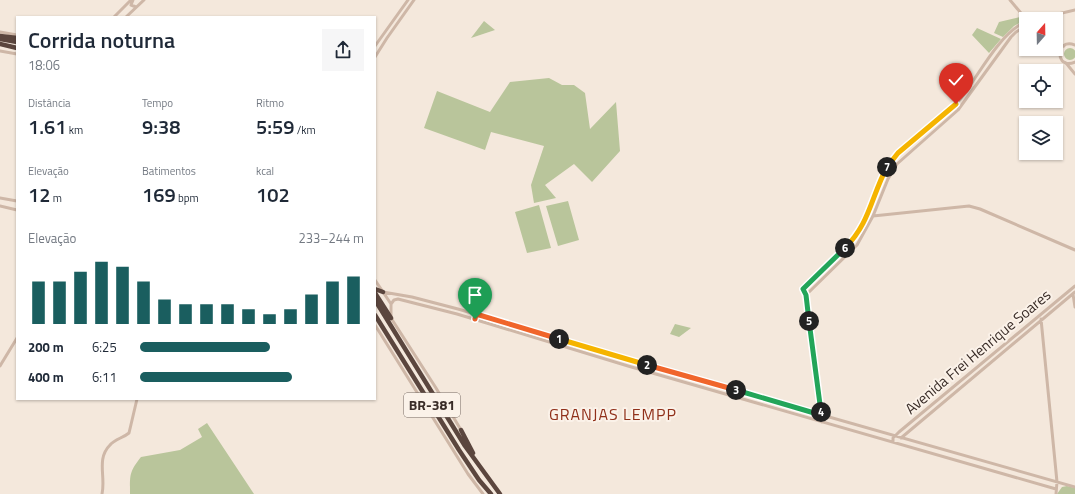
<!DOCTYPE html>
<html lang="pt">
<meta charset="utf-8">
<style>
:root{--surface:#fff;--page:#f6f6f7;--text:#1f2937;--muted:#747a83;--accent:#1a5e5f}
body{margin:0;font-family:"Titillium Web",sans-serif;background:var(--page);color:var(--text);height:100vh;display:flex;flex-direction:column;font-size:15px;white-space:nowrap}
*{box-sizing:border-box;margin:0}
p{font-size:13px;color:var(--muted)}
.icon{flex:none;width:22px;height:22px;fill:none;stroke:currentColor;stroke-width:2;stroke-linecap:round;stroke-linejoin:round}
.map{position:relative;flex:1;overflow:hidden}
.drawer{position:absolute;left:16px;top:16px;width:360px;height:384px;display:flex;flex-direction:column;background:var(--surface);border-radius:0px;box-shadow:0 1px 3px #0004}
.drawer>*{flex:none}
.needle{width:26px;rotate:20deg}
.tools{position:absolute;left:1019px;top:12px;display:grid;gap:8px}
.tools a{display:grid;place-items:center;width:44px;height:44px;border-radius:0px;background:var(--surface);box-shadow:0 1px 3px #0004;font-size:20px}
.pin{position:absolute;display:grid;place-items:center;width:34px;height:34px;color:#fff;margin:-41px -17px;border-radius:50% 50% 50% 0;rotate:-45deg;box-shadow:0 0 4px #0007}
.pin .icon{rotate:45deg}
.km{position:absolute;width:20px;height:20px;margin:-10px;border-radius:50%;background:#222;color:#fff;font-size:11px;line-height:20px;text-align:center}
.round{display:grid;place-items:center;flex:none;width:42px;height:42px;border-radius:0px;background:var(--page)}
.summary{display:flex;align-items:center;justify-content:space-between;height:68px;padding:0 12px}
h1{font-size:22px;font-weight:600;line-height:30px}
.metrics{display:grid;grid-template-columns:repeat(3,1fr);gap:6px;height:68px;padding:4px 12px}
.metrics div{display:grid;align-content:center}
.metrics b{font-size:20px;font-weight:600}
.metrics small{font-size:11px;font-weight:400}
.metrics p{font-size:11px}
.chart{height:112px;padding:8px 12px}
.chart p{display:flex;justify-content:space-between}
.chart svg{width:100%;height:72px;margin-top:4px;stroke:var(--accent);stroke-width:6}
ul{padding:0 12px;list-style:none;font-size:13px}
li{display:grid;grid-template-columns:64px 48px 1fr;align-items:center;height:30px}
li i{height:10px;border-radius:5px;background:var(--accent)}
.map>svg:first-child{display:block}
</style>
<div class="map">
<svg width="1075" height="494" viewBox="0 0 1075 494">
<rect width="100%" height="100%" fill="#f4e8dc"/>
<path fill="#b9c59b" d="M1020,17L1023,21L1014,26L1003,37L994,33L999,22Z
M484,21L495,30L471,38Z
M977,28L1001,39L989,53L972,35Z
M1064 54a6 6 0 1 1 12 0a6 6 0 1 1-12 0Z
M549,78L562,85H574L585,93L590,129L616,102L620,151L592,182L574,164L545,185L556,198L534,203L531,185L544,146L491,132L485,150L424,128L437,91L490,112L510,82Z
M568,201L579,240L558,246L546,206Z
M539,205L551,248L527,253L515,212Z
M675,324L691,328L679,337L670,334Z
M207,423L254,494H130C130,475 129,472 141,457L180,450L202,437L198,429Z
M1067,486L1075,488V494H1057L1062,487Z"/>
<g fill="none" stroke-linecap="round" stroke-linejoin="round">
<path stroke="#ceb7a7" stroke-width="3" d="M133,0L131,5L136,7
M1010,0L1025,18
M114,17L131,0
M126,17L144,0
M1037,19L1075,10
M1025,20V18L1029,16L1033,19
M0,32L17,35
M1056,45L1064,46
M1075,45C1055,37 1055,71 1075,62
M375,46L408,0
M0,51L17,54
M375,57L387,38L414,0
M1066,63L1075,74
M0,198L17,201
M0,206L17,210
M873,216L969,206L980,209L1075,250
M375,280L391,304V318L436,388L461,430
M383,292L412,297L458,309L636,362L1075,487
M1073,294L1075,307
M806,295L857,245L873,216L888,179L897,164L958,110L1011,37L1016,32L1026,26
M391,304L394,300L398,299L457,314L628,366L1056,489
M1041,319L1057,482L1056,494
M375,325L468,474L483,494
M0,366L17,338
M822,422L806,295L803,289C823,270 852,247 864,222C874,203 877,180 890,163C909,138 941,123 961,98C979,75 999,34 1025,22
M901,438L1075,292
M893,442V438L899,432L1075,286
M102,494C106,477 96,459 110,445C115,439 123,438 129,433L137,399"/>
<path stroke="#5b463e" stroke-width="4.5" d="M0,36L17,38
M0,39L17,42
M0,44L17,48
M375,289L383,292
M375,293L391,318
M375,300L465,446L500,494
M375,315L459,450L479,480L491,494
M461,430L473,453"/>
</g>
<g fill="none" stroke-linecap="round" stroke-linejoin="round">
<g stroke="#fff" stroke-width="8">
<path id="split-1" d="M475,319L476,314L559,339"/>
</g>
<g stroke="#fff" stroke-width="8">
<path id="split-2" d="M559,339L647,365"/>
</g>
<g stroke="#fff" stroke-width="8">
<path id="split-3" d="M647,365L736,390"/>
</g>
<g stroke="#fff" stroke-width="8">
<path id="split-4" d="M736,390L821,415V412"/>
</g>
<g stroke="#fff" stroke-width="8">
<path id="split-5" d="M809,321L821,412"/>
</g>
<g stroke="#fff" stroke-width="8">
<path id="split-6" d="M809,321L806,295L803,289L845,248"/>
</g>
<g stroke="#fff" stroke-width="8">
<path id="split-7" d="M845,248C870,223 871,197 887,167"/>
</g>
<g stroke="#fff" stroke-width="8">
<path id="split-8" d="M887,167L898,153L956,104"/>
</g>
<use href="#split-1" stroke="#f0652b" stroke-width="5"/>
<use href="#split-2" stroke="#f5b400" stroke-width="5"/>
<use href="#split-3" stroke="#f0652b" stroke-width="5"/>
<use href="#split-4" stroke="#22a559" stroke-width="5"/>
<use href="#split-5" stroke="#22a559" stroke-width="5"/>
<use href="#split-6" stroke="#22a559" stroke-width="5"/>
<use href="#split-7" stroke="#f5b400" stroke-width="5"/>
<use href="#split-8" stroke="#f5b400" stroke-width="5"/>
</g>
<g text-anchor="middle" stroke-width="4" stroke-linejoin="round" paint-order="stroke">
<rect fill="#fbf2e9" stroke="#746862" stroke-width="1" x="404" y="393" width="56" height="24" rx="3"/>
<g font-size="14" font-weight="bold" fill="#3a2d28">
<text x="432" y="410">BR-381</text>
</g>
<g font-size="15" fill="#3a2d28" stroke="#fbf2e9">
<text transform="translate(978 352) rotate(-40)" y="5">Avenida Frei Henrique Soares</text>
</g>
<g font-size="16" letter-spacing="1" fill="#90301a" stroke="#fbf2e9">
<text x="613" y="420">GRANJAS LEMPP</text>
</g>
</g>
</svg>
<div class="tools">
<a><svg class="needle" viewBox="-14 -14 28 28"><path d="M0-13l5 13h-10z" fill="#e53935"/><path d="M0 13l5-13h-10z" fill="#747a83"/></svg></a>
<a><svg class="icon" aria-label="locate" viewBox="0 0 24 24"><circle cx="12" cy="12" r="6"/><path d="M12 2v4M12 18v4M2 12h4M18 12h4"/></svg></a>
<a><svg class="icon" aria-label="layers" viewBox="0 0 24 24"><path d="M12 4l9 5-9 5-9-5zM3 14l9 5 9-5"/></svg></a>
</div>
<div class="pin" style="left:475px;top:319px;background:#1e9e55"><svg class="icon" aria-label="arrive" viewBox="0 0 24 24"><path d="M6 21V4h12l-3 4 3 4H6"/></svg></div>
<div class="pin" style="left:956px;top:104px;background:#d93025"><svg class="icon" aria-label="check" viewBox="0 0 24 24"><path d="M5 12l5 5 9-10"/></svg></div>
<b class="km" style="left:559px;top:339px">1</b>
<b class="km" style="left:647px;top:365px">2</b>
<b class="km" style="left:736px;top:390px">3</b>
<b class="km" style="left:821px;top:412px">4</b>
<b class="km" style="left:809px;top:321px">5</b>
<b class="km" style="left:845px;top:248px">6</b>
<b class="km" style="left:887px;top:167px">7</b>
<section class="drawer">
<div class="summary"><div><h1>Corrida noturna</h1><p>18:06</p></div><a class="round"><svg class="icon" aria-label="share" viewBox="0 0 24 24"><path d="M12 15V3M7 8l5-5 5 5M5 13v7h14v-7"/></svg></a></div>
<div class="metrics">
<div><p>Distância</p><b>1.61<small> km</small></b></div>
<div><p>Tempo</p><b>9:38</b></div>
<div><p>Ritmo</p><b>5:59<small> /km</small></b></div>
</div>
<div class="metrics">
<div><p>Elevação</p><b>12<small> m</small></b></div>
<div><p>Batimentos</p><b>169<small> bpm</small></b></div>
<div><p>kcal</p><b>102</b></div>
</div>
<div class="chart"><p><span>Elevação</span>233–244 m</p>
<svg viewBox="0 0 160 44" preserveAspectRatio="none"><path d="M5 44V18M15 44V18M25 44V12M35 44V6M45 44V9M55 44V18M65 44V29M75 44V32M85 44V32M95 44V32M105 44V35M115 44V38M125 44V35M135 44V26M145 44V18M155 44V15"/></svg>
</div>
<ul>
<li><b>200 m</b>6:25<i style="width:58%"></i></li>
<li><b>400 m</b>6:11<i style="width:68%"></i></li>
</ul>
</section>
</div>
